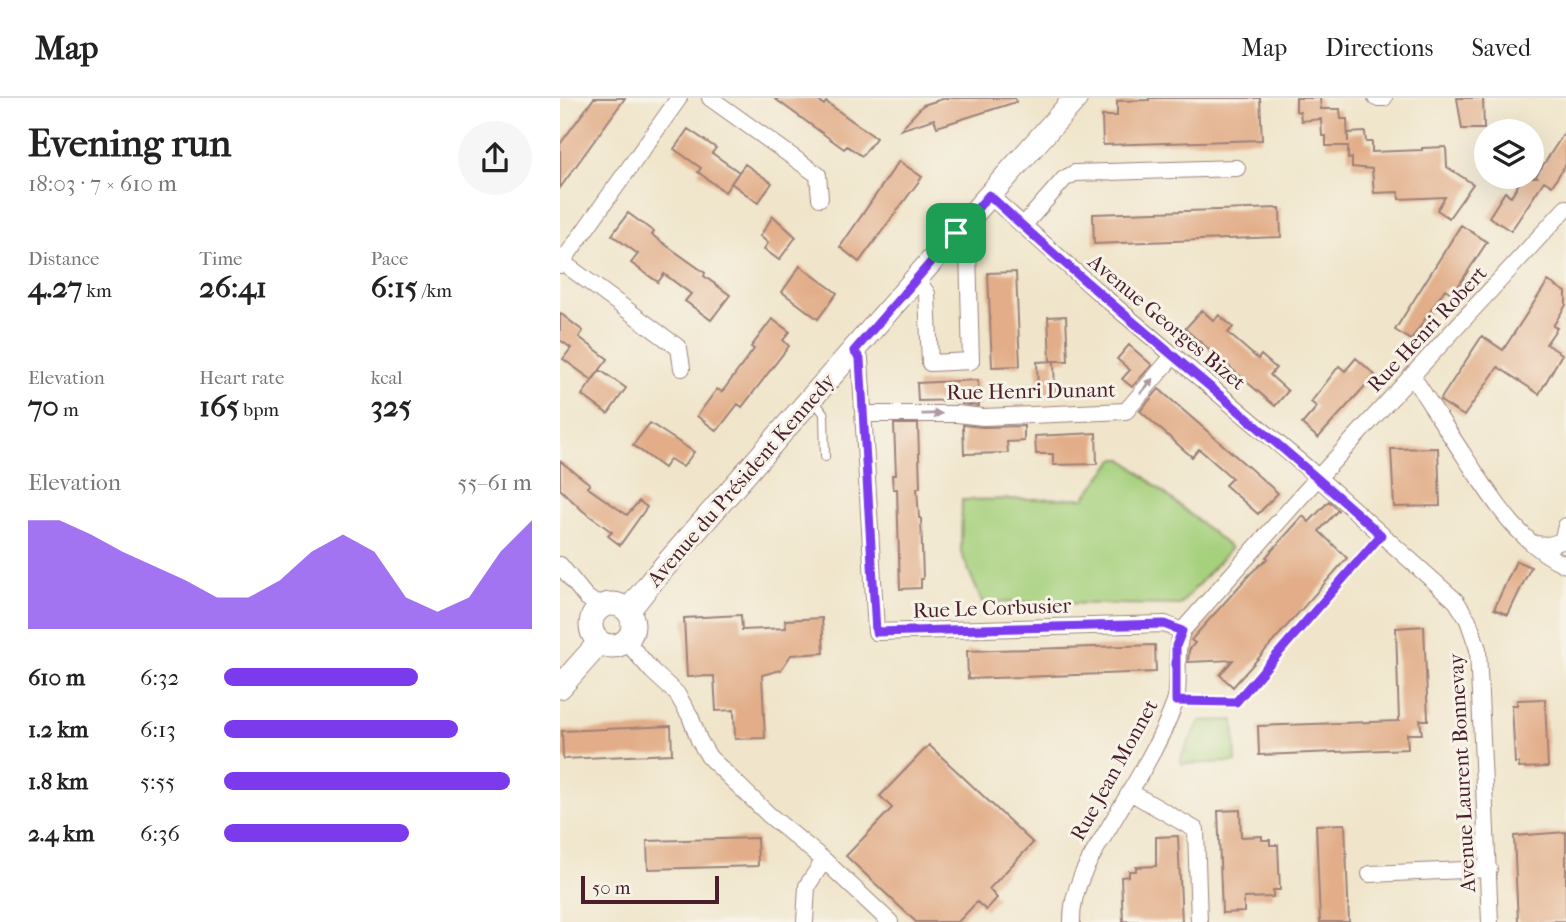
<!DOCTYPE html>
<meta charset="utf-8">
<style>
:root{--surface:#fff;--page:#f6f6f6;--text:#222;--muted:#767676;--line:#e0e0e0;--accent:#7c3aed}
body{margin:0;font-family:"IM FELL French Canon",serif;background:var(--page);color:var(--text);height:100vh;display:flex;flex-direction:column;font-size:26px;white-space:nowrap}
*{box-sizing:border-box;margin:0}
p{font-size:23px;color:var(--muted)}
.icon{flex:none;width:38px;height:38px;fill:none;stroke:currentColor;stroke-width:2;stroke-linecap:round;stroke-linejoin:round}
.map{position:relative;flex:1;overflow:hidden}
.details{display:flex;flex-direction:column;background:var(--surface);width:560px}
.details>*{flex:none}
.fabs{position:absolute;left:914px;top:21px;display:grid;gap:14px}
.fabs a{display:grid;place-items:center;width:70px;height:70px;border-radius:50%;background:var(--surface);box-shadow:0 7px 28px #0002;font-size:35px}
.scale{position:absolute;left:21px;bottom:18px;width:138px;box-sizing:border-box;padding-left:7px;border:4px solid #4a1f2b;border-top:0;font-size:19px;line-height:24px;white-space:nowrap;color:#4a1f2b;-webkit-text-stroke:5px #f7f3e8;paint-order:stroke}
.pin{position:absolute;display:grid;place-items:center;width:60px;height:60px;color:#fff;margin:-30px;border-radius:14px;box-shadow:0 4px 10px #0006}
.round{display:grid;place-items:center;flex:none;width:74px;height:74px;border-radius:37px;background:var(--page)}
.overview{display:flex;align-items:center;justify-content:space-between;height:119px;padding:0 28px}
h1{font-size:38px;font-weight:700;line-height:52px}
.stats{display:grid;grid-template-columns:repeat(3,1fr);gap:10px;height:119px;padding:7px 28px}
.stats div{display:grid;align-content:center}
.stats b{font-size:30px;font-weight:700}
.stats small{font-size:19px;font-weight:400}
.stats p{font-size:19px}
.chart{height:196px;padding:14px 28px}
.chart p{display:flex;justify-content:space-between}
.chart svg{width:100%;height:126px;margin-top:7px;fill:var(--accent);opacity:.7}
ul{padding:0 28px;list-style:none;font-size:23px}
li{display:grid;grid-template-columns:112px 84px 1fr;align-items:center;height:52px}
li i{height:18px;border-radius:9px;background:var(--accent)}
header{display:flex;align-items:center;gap:42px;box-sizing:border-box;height:98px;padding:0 35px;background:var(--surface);border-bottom:2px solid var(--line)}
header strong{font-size:33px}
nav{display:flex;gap:38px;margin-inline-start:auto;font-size:24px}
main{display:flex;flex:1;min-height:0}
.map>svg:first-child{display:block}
</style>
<header>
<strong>Map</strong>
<nav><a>Map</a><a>Directions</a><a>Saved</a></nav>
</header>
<main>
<section class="details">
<div class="overview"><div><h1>Evening run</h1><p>18:03 · 7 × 610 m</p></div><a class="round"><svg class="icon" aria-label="share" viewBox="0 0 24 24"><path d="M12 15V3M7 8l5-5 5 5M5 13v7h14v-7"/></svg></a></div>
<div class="stats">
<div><p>Distance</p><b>4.27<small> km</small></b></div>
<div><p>Time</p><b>26:41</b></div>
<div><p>Pace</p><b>6:15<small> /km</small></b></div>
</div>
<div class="stats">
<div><p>Elevation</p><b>70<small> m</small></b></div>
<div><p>Heart rate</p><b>165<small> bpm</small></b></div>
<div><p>kcal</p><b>325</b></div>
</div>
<div class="chart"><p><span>Elevation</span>55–61 m</p>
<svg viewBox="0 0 160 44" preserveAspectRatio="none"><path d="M0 44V6L10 6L20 11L30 17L40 22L50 27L60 33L70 33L80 27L90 17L100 11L110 17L120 33L130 38L140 33L150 17L160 6V44z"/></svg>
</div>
<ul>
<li><b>610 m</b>6:32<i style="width:63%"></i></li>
<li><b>1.2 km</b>6:13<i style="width:76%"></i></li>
<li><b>1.8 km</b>5:55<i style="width:93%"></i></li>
<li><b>2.4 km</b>6:36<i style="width:60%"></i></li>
</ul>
</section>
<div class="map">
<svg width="1006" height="824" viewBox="0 0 1006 824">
<rect width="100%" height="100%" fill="#f7f3e8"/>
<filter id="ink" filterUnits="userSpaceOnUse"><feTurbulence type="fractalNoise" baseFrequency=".0143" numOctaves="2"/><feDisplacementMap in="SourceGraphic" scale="14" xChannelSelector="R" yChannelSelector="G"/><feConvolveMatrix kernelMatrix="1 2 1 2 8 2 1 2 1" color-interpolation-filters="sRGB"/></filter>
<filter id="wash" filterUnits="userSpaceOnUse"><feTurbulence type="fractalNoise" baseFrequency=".00686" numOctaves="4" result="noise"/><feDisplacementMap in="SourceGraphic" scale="28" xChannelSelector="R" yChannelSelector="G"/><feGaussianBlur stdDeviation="1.57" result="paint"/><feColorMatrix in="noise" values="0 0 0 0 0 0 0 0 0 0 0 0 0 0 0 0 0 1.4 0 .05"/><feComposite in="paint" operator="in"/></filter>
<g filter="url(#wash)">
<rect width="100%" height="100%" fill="#f0e5ca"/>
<path fill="#a5d07c" stroke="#787854" stroke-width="2" d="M555,361H563L671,450L620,507L422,504L401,454L402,402L524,400Z
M674,622L676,664L621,666L622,657L640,623Z"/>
<g id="blocks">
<path fill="#e2ad88" d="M34,0H65L0,90V46Z
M214,0H255L264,7L266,4L316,40L302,58L287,48L284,51Z
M386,0H455L456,4L377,29L374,21L340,32L363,7Z
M589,0H700L702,42L543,47L542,18H557V3L589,2Z
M736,0H760L761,11H780L781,21H787L788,44V35L805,34L806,44H812V54L862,52V50L886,49L887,69L913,86L889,120L877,112L885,99L839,101L838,94L814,95L812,71L792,69V60L788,61V48H766V38H762L761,21L741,23L740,14L736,13Z
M897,0H923L924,31H902Z
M128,31L156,50L152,55L179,74L165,94L138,74L141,70L114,51Z
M1006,32V66L992,88L984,83L951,133L929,119L945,94L951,98L963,79H977L976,78Z
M339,63L362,79L299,164L280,149Z
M185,66L212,85L198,105L171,85Z
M720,110L721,139L534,146L533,116Z
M68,115L94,134L92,137L145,175L144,178L170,197L151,222L125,203L131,196L104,176L98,184L71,165L78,156L52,137Z
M213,118L236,139L219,162L204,151L208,145L200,138Z
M901,127L927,144L893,196L885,191L851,242L835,232Z
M240,168L277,195L258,221L222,194Z
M456,174L460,268L432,269L428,175Z
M988,183L1006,194V207L993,228L997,230L986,246L1002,256L979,296L938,269L904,318L882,304L880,302L922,238L943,252Z
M642,212L654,223L659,217L673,229L668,235L698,261L701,257L716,270L710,277L728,293L715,308L625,231Z
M0,215L23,233L19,239L48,261L32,282L3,261L11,250L0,242Z
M506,218L508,263H490L488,219Z
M212,221L230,234L223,242L229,248L182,309L178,306L157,333L137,318L157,291L162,294L194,251L191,249Z
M569,247L592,267L572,289L562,281L570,272L557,261Z
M796,260L815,277L758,340L742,326L757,309L751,304L779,268L785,273Z
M494,263L495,298L478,299L477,264Z
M40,272L66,290L48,316L22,297Z
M418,282L419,308L402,306V302L358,303L357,285Z
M599,291L718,395L698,416L665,387L672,380L639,351L632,359L580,313Z
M90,325L134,354L123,369L110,361L104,370L73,347Z
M334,326H358L360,390H357L359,420H361L363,481H361V490L340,491L337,391H333L332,377H336Z
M403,327L423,329L464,328V343L447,344L448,355L404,356Z
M536,335L537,366L493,367V356H476L475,338Z
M878,350L880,408L834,409L831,351Z
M0,363L30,386L27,389L67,417L79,403L87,409L60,447L48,438L52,434L23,413L0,391Z
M769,403L778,412L759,433L787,460L673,589L660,577L673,562L628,564L629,552L635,545L631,542L691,475L708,460L706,459L743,418L749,424Z
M956,463L971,469L948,517L934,511Z
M181,517L182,532L226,530L225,522L262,520L264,555L231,557L221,572L202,577L205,640L175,641L174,612L156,613L154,578L127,579L124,520Z
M864,528L868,622H860L862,636H847L848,651L699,657L698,628L839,623L836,530Z
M595,547L596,574L408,581L407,553Z
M985,601L988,669L959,670V665H955L952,607H957V602Z
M111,628L112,656L3,661L2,633Z
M369,647L473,745L429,791L437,800L426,812L417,804L398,824H356L286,758L332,710L320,698Z
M680,712L681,739L702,738V742H710V747H718L720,792H713V799L684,800V814L662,815L658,713Z
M785,726L789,824H760L756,727Z
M1006,734V823L958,824L954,738Z
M618,738L622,824L563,823L561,779L569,778V773H576V769L596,768V739Z
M197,740L198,768L88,771L87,743Z"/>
</g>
</g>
<g filter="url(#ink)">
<use href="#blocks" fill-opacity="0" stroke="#9d827a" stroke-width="2"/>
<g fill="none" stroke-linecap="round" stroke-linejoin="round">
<g stroke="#9d827a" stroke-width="10">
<path id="lane" d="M254,302L264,316L265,359
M616,603L676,604L820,437"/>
</g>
<g stroke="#9d827a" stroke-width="18">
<path id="street" d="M150,0L258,77L260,100
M816,0H824
M429,97L538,194L746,369L896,503L908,522L918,551L930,824
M463,128L504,81L515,75L677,70
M2,164L119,250L122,270
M0,167L119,0
M357,181L367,196L370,265L411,263L408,153L396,135
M294,253L300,261L316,534L605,526L622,533
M852,278C870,305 887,332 905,359C932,400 959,446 1006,467
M303,316H397L423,319L566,313L614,257
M973,446L989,447L1002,443L1006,428
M0,467L26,499L40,509
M66,543L92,573L117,596L130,618L139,642L149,659L209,717L264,762L330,824
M570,694L636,732L639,824
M810,776L929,771
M245,824L247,788L264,762
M512,824C511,785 535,754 554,721C575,685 599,647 614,607C622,587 613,559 622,533L744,395L1006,110"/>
</g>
<g stroke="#9d827a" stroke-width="25">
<path id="secondary" d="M31 527a21 21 0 1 1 42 0a21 21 0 1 1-42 0Z
M68,513L91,484C232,322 373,160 516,0
M0,589L40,544"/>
</g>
<use href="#lane" stroke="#fff" stroke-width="8"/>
<use href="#street" stroke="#fff" stroke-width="16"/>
<use href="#secondary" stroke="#fff" stroke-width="23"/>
</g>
<defs><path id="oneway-solid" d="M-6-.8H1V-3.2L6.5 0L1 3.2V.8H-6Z" transform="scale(1.75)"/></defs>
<g fill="#ae9aa0">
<use href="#oneway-solid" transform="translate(587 288) rotate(-49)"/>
<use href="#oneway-solid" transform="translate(372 316) rotate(-1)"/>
</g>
</g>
<g fill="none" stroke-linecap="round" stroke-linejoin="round" filter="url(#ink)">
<g stroke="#fff" stroke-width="14">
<path id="route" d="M429,97C556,215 693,320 821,437L676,604L616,603V548L622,533L604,526L316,534L300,261L294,253Z"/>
</g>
<use href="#route" stroke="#7c3aed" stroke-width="9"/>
</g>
<g text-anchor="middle" stroke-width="6" stroke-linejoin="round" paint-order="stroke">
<g font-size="21" fill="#4a1f2b" stroke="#f7f3e8">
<text transform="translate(607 224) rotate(40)" y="7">Avenue Georges Bizet</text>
<text transform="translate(867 231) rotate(-47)" y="7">Rue Henri Robert</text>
<text transform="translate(471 293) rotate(-1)" y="7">Rue Henri Dunant</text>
<text transform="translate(181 382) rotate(-49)" y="7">Avenue du Président Kennedy</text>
<text transform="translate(432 510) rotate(-2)" y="7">Rue Le Corbusier</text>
<text transform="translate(554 672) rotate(-61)" y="7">Rue Jean Monnet</text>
<text transform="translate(902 675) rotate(-93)" y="7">Avenue Laurent Bonnevay</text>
</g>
</g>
</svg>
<div class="fabs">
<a><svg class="icon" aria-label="layers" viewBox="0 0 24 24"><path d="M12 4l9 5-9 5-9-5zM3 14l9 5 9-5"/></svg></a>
</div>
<div class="scale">50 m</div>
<div class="pin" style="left:396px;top:135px;background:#1e9e55"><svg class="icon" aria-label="arrive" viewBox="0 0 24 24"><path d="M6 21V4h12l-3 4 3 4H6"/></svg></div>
</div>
</main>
